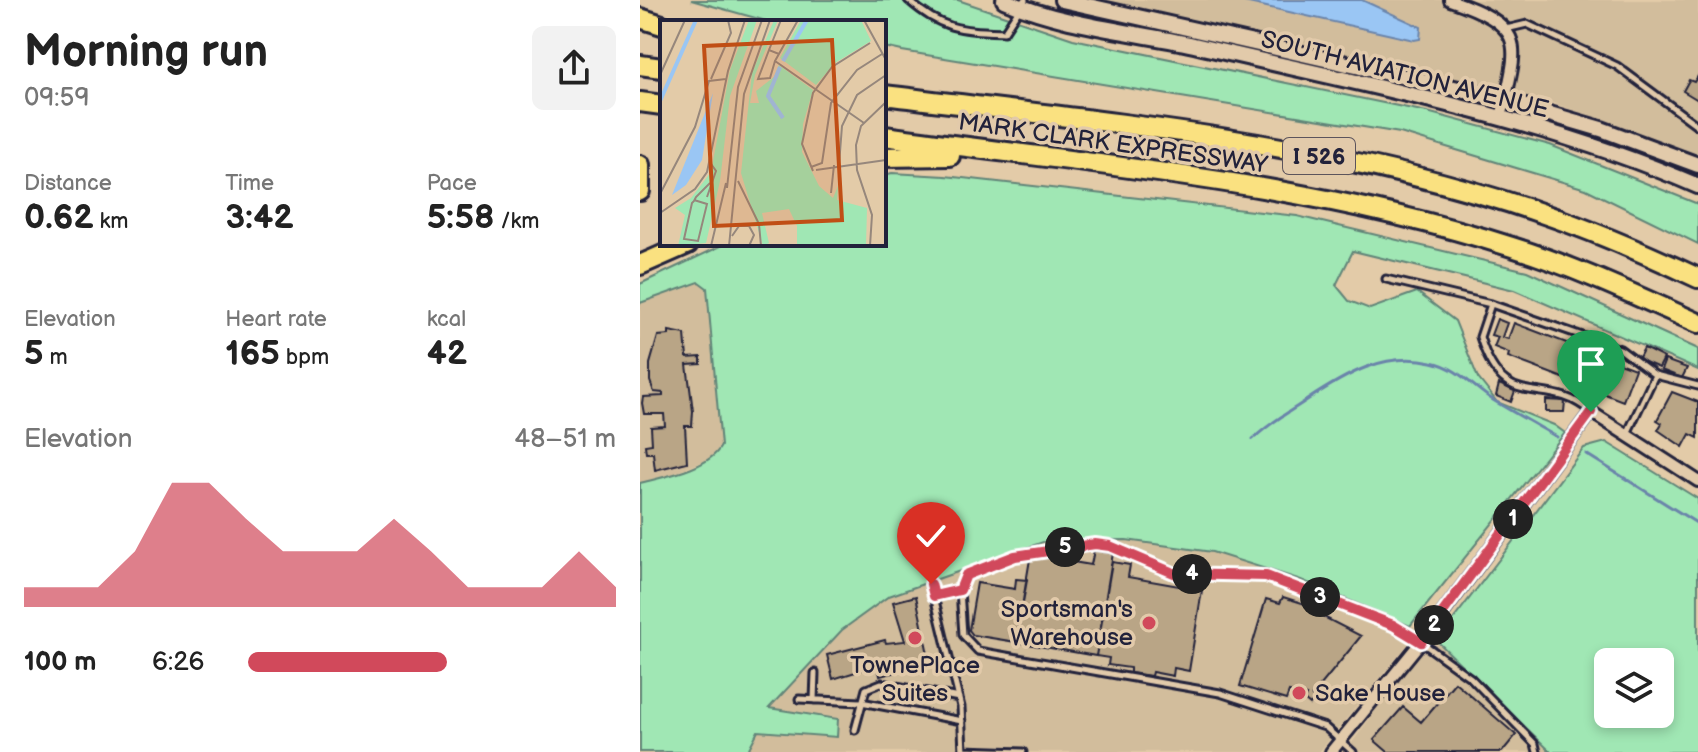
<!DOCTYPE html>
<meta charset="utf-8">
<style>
:root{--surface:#fff;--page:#f2f2f2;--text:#222;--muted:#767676;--accent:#d1495b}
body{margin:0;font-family:"Balsamiq Sans",sans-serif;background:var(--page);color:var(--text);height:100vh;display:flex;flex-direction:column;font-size:30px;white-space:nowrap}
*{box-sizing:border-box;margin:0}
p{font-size:26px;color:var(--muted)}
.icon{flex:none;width:44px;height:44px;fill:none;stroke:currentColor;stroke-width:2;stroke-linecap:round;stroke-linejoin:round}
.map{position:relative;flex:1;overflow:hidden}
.drawer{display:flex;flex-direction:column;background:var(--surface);width:640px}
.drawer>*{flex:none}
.controls{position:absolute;left:954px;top:648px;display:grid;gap:16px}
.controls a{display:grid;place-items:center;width:80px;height:80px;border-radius:12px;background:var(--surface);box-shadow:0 4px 12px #0003;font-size:40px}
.pin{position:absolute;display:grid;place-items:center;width:68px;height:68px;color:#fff;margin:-82px -34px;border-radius:50% 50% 50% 0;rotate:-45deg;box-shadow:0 0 8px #0007}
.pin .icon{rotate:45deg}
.km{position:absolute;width:40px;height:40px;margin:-20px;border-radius:50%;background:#222;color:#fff;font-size:22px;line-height:40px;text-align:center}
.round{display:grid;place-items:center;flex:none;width:84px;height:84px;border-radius:12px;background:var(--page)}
.summary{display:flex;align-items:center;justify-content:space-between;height:136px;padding:0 24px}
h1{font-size:44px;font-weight:700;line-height:60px}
.stats{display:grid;grid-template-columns:repeat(3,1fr);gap:12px;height:136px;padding:8px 24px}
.stats div{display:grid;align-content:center}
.stats b{font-size:34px;font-weight:700}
.stats small{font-size:22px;font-weight:400}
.stats p{font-size:22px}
.chart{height:224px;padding:16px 24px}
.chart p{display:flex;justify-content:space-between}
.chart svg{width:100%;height:144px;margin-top:8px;fill:var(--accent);opacity:.7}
ul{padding:0 24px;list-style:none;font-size:26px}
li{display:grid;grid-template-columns:128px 96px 1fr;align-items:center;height:60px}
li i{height:20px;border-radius:10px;background:var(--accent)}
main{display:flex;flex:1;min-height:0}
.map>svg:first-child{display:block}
</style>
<main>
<section class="drawer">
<div class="summary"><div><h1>Morning run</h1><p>09:59</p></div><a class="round"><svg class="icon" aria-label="share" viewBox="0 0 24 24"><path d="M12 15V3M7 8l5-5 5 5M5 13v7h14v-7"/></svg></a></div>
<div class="stats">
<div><p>Distance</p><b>0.62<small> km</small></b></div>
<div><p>Time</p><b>3:42</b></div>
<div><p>Pace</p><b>5:58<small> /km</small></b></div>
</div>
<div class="stats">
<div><p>Elevation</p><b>5<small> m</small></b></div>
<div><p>Heart rate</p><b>165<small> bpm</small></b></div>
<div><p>kcal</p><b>42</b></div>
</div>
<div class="chart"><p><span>Elevation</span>48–51 m</p>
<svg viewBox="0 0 160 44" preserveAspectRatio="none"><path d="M0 44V38L10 38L20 38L30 27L40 6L50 6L60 17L70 27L80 27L90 27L100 17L110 27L120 38L130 38L140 38L150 27L160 38V44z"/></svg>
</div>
<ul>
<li><b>100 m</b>6:26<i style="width:54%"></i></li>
</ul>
</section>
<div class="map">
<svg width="1058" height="752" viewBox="0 0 1058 752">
<rect width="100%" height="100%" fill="#e3cba8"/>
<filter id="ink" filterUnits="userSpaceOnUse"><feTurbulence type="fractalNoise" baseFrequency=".0125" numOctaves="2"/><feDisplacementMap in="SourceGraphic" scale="16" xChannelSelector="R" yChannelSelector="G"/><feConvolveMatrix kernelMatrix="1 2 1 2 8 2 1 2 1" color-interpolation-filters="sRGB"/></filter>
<g filter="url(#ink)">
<path fill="#d2bd9c" d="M454,0H1058V160L992,130L913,103Z
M59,282L67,288L81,446L76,456L27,476L0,483V303Z
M486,540L572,552L661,580L780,629L679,752H107L128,709L202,630L249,596L406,541Z
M797,641L911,752H705L771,663Z"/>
<path fill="#a0e7b4" stroke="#618478" stroke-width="2" fill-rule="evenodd" d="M51,0H318L433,39L787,112L910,145L1058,204V244L946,189L760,133L262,51L244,47V22H130Z
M252,173L305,176L657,216L887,271L1058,349V370L874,290L713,251L696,285L709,301L730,309L777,292L815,321L838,378L857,402L914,425L925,433L770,626L661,580L572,552L486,540L406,541L249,596L202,630L129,708L198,719L197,737L118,731L107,752H0V483C23,477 69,469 81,446L67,288L59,282L0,303V284L85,244H244V175Z
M966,442L1058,499V752H911L797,641L944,448ZM968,662H1020V714H968Z"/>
<path fill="#9ac6f4" stroke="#6a84aa" stroke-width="2" d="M595,0H722L781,27L780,39L774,40Z"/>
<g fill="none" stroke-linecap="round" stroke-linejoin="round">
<path stroke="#6a84aa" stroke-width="3" d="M613,439C630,422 648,413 667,400C705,375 744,351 792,362C817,367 833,387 853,400C874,413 896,425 917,437
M946,454L1058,524"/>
</g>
<path fill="#b9a586" stroke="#22223b" stroke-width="2" d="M1058,76V100L1043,91L1049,80L1054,82Z
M857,319L867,323L862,337L868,339L874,323L995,369L983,401L868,357L869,353L854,347L858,337L851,335Z
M29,331L45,334L47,358L61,357V364L47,365L53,411L52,426H45L47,462L15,470L13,453H6L5,445L12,444L11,427L25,426L24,414H4L2,403L3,397L23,396V393L14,392L10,381V364L18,336L29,335Z
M1004,348L1024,358L1019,368L998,359Z
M1025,360L1047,368L1042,378L1021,370Z
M859,384L875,391L871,402L856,396Z
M1032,392L1058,402V438L1050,434L1043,447L1018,430L1022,423L1017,420Z
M906,400L925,401L924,412H906Z
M454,550L473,553L456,656L376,642L390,559L398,556L451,565Z
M472,562L490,565L488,577L562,590L549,671L534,668L533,676L512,672L511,676L490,673V668L468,665L469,658L456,656Z
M376,579L387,580L376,642L333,635L329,630L337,583L375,589Z
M276,596L289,659L276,664L275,659L264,663L259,666L260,671L240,676L238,665L193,679L187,655L245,640L246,643L265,641L253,602Z
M643,597L672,606L670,610L721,636L672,696L675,698L670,705L664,700L666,696L649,692L646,700L600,686L626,599L640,603Z
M815,682L876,735L862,752H748L734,740L763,707L781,722Z"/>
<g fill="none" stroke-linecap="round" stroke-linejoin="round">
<g stroke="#22223b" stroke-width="11">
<path id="lane" d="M268,0C302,30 320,30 364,32L385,0
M866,29L887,24L977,66L1058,126
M746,279L851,304
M1015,375L1058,386
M951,412C905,372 865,418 840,337L851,304L980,349L1015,375L987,434
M291,584L321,707L323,752
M320,590L323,635L338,651L580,693L685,727L713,752
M294,596L320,590L326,575L375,556L455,544L470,546L536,574L626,576L753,625L781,642L831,678L895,744L897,752
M159,699L221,702L322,721
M174,700L175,673
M215,730L226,689L241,683L319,698
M323,750L383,752"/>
</g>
<g stroke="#22223b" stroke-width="16">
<path id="street" d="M810,0C891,28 877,45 861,118
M691,752L788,633L951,412L1058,481"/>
</g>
<g stroke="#22223b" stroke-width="20">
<path id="secondary" d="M364,0C424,26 490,31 554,45C723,85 897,116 1058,186
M422,0L841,94L961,129L1058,165"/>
</g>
<g stroke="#22223b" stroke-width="24">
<path id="highway" d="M0,18L22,25
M0,65L22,68
M244,95C463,122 691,141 901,213C954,231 1007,254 1058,278
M0,102L22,105
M244,136C454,165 669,182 872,247C936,267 997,296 1058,323
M244,157L310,156
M0,165V191
M0,265L48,244"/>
</g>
<use href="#lane" stroke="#e2caaa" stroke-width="5"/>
<use href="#street" stroke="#e2caaa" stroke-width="10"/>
<use href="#secondary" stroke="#e2caaa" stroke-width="14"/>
<use href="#highway" stroke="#fae180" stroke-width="18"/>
</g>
</g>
<g fill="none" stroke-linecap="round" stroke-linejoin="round" filter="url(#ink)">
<g stroke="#fff" stroke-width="16">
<path id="route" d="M291,584L294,596L320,590L326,575L375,556L455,544L470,546L536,574L626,576L753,625L781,642L951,412"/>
</g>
<use href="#route" stroke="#d1495b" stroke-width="10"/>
</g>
<g fill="#d1495b" stroke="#e2caaa" stroke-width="3">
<circle cx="509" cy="623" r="8"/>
<circle cx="275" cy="638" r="8"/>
<circle cx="659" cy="693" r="8"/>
</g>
<g text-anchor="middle" stroke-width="7" stroke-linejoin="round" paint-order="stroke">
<rect fill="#e2caaa" stroke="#5c545c" stroke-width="2" x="643" y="138" width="72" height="36" rx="6"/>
<g font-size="22" font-weight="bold" fill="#22223b">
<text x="679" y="164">I 526</text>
</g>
<g font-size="24" fill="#22223b" stroke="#e2caaa">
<text transform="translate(765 74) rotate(14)" y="8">SOUTH AVIATION AVENUE</text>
<text transform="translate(473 143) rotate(8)" y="8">MARK CLARK EXPRESSWAY</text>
</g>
<g font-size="24" fill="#22223b" stroke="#e2caaa" text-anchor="end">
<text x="493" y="617">Sportsman's<tspan x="493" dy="28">Warehouse</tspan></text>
<text x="275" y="673" text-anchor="middle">TownePlace<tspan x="275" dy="28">Suites</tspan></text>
<text x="675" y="701" text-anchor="start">Sake House</text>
</g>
</g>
<g transform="translate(20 20)">
<rect width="226" height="226" fill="#e3cba8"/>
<path d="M89,0H97L70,76L60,161L46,223L18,226L25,195L15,188L31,178L51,152L70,50ZM114,0H118L95,55L90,83H99L96,71L114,57L119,45L153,70L143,104L142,132L159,166L173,178L178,166L177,180L207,188L206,226H137V206L129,189L102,193L109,223L103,226L81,153L92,53ZM141,0H201L211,21L175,43L156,65L120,38Z" fill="#a0e7b4"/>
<path d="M53,73L42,140L26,165L12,175Z" fill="#9ac6f4"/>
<path fill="none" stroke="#9ac6f4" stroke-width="4" d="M123,41L147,0M120,47L108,76L123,98M0,81L36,0"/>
<path fill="none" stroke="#96877c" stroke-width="2" d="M138,0L115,41L204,103M204,0L226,40M109,30L121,0M115,41L110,58L98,59L109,30L119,34M0,55L25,0M51,59L71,13L68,0M179,145L182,106L197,75L226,55M151,147L162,143L171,83L197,50L222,34M156,150L226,140M153,151L142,124L153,73L172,47L210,23M78,161L99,204L101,226M67,168L78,67L102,0M171,173L174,145M0,174L35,107L49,61L66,59M47,177L56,151L49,141M34,180L47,184L38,221L24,219L32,183L34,181L36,177L50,163M0,193L35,169L47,152L68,51L85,0M72,216L79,206H89L94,215L89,226M51,226L66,163M69,226L84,74L110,0M210,226L212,195L197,150L196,125L201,106L226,82"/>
<path fill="#c04e15" fill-opacity="0.15" stroke="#c04e15" stroke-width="4" d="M172,20L182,200L54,206L44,26Z"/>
<rect width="226" height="226" fill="none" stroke="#22223b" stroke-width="4"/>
</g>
</svg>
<div class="controls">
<a><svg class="icon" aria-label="layers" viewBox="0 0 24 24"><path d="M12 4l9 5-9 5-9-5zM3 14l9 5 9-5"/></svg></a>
</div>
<div class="pin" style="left:951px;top:412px;background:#1e9e55"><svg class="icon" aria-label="arrive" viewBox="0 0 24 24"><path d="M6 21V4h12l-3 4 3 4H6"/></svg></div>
<div class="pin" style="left:291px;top:584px;background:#d93025"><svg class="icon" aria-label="check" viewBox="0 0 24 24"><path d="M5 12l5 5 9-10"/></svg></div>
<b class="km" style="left:873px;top:519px">1</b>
<b class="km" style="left:794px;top:625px">2</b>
<b class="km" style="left:680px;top:597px">3</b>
<b class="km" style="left:552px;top:574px">4</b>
<b class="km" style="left:425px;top:547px">5</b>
</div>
</main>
